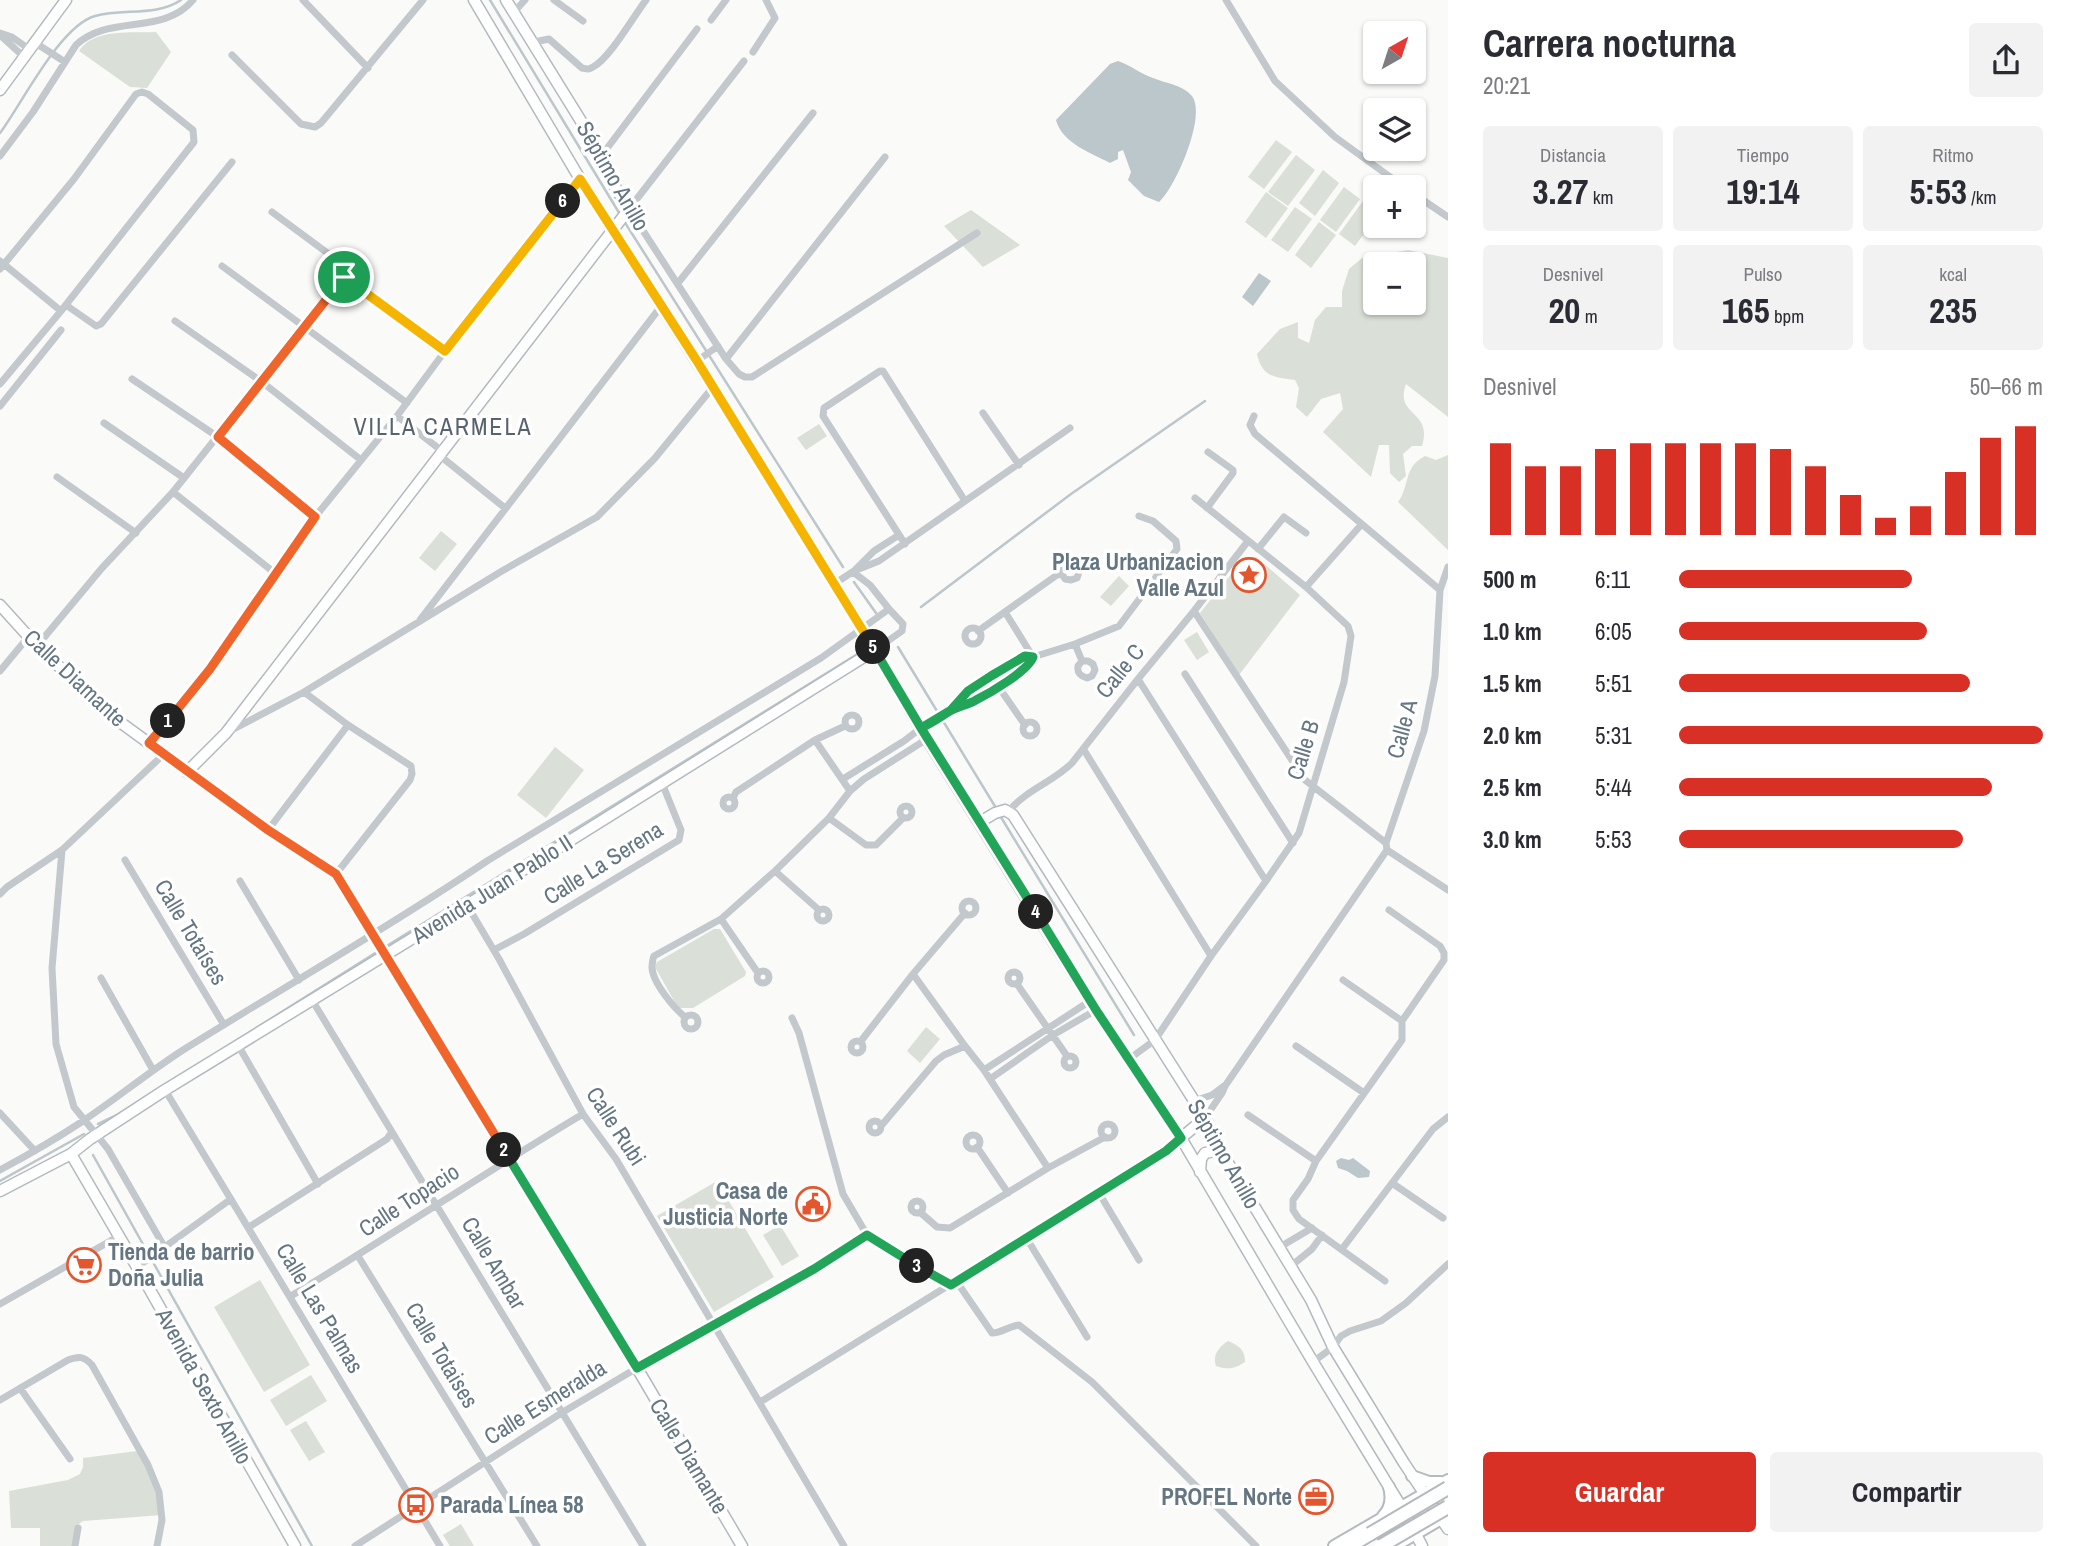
<!DOCTYPE html>
<html lang="es">
<meta charset="utf-8">
<style>
:root{--surface:#fff;--page:#f2f2f3;--text:#2b2b33;--muted:#7c7c81;--accent:#d93025}
body{margin:0;font-family:"Archivo Narrow",sans-serif;background:var(--page);color:var(--text);height:100vh;display:flex;flex-direction:column;font-size:26px;white-space:nowrap}
*{box-sizing:border-box;margin:0}
p{font-size:23px;color:var(--muted)}
.icon{flex:none;width:38px;height:38px;fill:none;stroke:currentColor;stroke-width:2;stroke-linecap:round;stroke-linejoin:round}
.map{position:relative;flex:1;overflow:hidden}
.panel{display:flex;flex-direction:column;background:var(--surface);width:630px}
.panel>*{flex:none}
.needle{width:46px;rotate:39deg}
.fabs{position:absolute;left:1363px;top:21px;display:grid;gap:14px}
.fabs a{display:grid;place-items:center;width:63px;height:63px;border-radius:7px;background:var(--surface);box-shadow:0 2px 5px #0004;font-size:35px}
.pin{position:absolute;display:grid;place-items:center;width:60px;height:60px;color:#fff;margin:-30px;border:4px solid #fff;border-radius:50%;box-shadow:0 2px 7px #0007}
.km{position:absolute;width:35px;height:35px;margin:-18px;border-radius:50%;background:#222;color:#fff;font-size:19px;line-height:35px;text-align:center}
.round{display:grid;place-items:center;flex:none;width:74px;height:74px;border-radius:7px;background:var(--page)}
.headline{display:flex;align-items:center;justify-content:space-between;height:119px;padding:0 35px}
h1{font-size:38px;font-weight:700;line-height:52px}
.figures{display:grid;grid-template-columns:repeat(3,1fr);gap:10px;height:119px;padding:7px 35px}
.figures div{display:grid;align-content:center;border-radius:7px;background:var(--page);text-align:center}
.figures b{font-size:35px;font-weight:700}
.figures small{font-size:19px;font-weight:400}
.figures p{font-size:19px}
.chart{height:196px;padding:14px 35px}
.chart p{display:flex;justify-content:space-between}
.chart svg{width:100%;height:126px;margin-top:7px;stroke:var(--accent);stroke-width:6}
.cta{display:flex;gap:14px;margin-top:auto;padding:14px 35px}
.cta a{flex:1;height:80px;border-radius:7px;background:var(--accent);color:#fff;font-size:28px;font-weight:700;line-height:80px;text-align:center}
.cta a+a{background:var(--page);color:var(--text)}
ul{padding:0 35px;list-style:none;font-size:23px}
li{display:grid;grid-template-columns:112px 84px 1fr;align-items:center;height:52px}
li i{height:18px;border-radius:9px;background:var(--accent)}
main{display:flex;flex:1;min-height:0}
.map>svg:first-child{display:block}
</style>
<main>
<div class="map">
<svg width="1448" height="1546" viewBox="0 0 1448 1546">
<rect width="100%" height="100%" fill="#fafaf8"/>
<path fill="#dadfd7" fill-rule="evenodd" d="M156,32L171,52L147,88L130,87L79,51C93,28 133,33 156,32Z
M1276,140L1292,152L1264,189L1248,177Z
M1296,155L1315,170L1288,206L1268,192Z
M1323,170L1339,183L1315,216L1299,203Z
M1344,187L1360,199L1336,232L1320,220Z
M1266,192L1288,208L1266,238L1245,222Z
M1363,201L1375,211V219L1355,246L1339,234Z
M1295,207L1312,219L1288,252L1271,240Z
M971,210L1020,245L983,267L944,226Z
M1319,222L1336,235L1311,268L1295,255Z
M1408,250L1448,258V417L1406,384C1394,417 1433,409 1422,446H1412L1403,454L1406,476L1399,482L1390,473L1389,445H1379L1371,477L1323,432L1343,409L1340,393L1321,399L1307,417L1296,407L1299,388L1295,380C1274,377 1262,377 1257,354L1280,329L1298,322V338L1309,343L1315,320L1326,307H1342V291L1349,269L1362,258ZM1376,264H1414V303H1376Z
M819,424L827,436L806,450L797,438Z
M1448,455V550L1398,502C1410,486 1403,467 1425,456L1436,460Z
M441,531L457,544L435,571L419,558Z
M1256,557L1300,595L1239,675L1200,613L1244,558Z
M1119,576L1129,586L1111,606L1100,597Z
M1197,632L1209,652L1197,660L1184,640Z
M555,747L584,770L546,818L517,795Z
M714,929H720L746,972L745,976L693,1008H678L655,967L657,962Z
M926,1027L940,1039L920,1063L907,1051Z
M717,1181L774,1277L714,1312L657,1216Z
M780,1225L799,1256L782,1266L763,1235Z
M260,1280L310,1365L264,1392L214,1307Z
M1228,1341C1239,1346 1245,1349 1245,1362C1234,1369 1228,1370 1216,1366C1212,1355 1219,1347 1228,1341Z
M311,1375L327,1401L286,1426L270,1400Z
M306,1421L325,1452L309,1461L290,1430Z
M137,1451L151,1476L162,1515L83,1521L75,1527L77,1546H40V1528H11L9,1491L68,1480L80,1474L83,1467V1458Z
M461,1524L474,1546H450L443,1535Z"/>
<path fill="#bbc7cb" d="M1118,61C1130,65 1141,74 1153,78C1165,83 1183,85 1192,96C1207,116 1175,188 1159,202L1144,196L1128,180L1131,172L1123,150L1118,152V159L1110,163C1091,153 1062,143 1056,120L1110,64Z
M1259,273L1271,281L1253,306L1242,297Z
M1341,1158L1349,1160L1353,1158L1370,1171L1369,1177L1358,1178L1347,1171L1338,1168L1336,1161Z"/>
<g fill="none" stroke-linecap="round" stroke-linejoin="round">
<path stroke="#bbc7cb" stroke-width="2.5" d="M490,0L621,216
M0,133C23,102 60,26 95,16C123,8 156,17 181,0
M624,221L843,567
M854,582L876,613
M921,607L1071,494L1205,401
M898,647L996,808
M999,814L1134,1035
M385,947L864,650
M196,1066L380,950
M98,1124L117,1115L145,1097
M93,1155L312,1546
M0,1181L84,1134"/>
<g stroke="#b3babf" stroke-width="13">
<path id="secondary" d="M474,0L580,179L713,387L863,630L927,739L1096,1010L1181,1138L1313,1362L1405,1513L1422,1546
M0,90L66,0
M0,605L37,646L113,717L268,830L336,874L637,1368L742,1546
M187,772L226,733L629,209L612,182L602,155L506,0
M980,822L995,813L1005,810L1013,815L1205,1118L1225,1158L1311,1300L1333,1347L1404,1463L1448,1529
M1181,1138L1205,1118
M71,1154L137,1267L295,1546
M1200,1172L1201,1159L1205,1153L1215,1151L1222,1156
M0,1191L71,1154L90,1139L165,1090L467,905L875,650"/>
</g>
<g stroke="#b5babe" stroke-width="14">
<path id="primary" d="M1412,1476L1429,1482H1441
M1383,1516C1391,1508 1392,1498 1389,1487
M1334,1546L1448,1480
M1395,1546L1448,1515"/>
</g>
<g stroke="#b4b9bd" stroke-width="16">
<path id="highway" d="M1350,1546L1370,1534"/>
</g>
<path stroke="#c3c8cc" stroke-width="7" d="M303,0L368,68
M554,0L583,21
M1226,0L1275,81L1335,137L1404,187
M514,12L525,0
M711,20L726,0
M0,33L12,37L29,49
M0,35L23,56
M34,42L65,62
M534,42L549,39L582,68C587,69 588,70 593,67C610,58 633,17 646,0
M753,52L775,18L766,0
M232,55L301,124L315,127L321,123L423,0
M744,61L629,209L726,359L739,374L745,377H752L977,233
M602,155L697,29
M0,156L33,112L76,45C108,14 163,36 193,0
M1414,194L1448,217
M0,261L61,311
M222,266L407,403
M0,269L74,179L136,94L142,92L148,94L193,130L194,142L61,311L0,384
M344,277L445,351
M678,283L813,113
M66,305L96,326L101,324L232,162
M175,321L262,382L361,460
M726,359L885,157
M697,361L718,346
M132,379L218,437L315,517
M0,406L61,330
M983,413L1019,465
M397,416L442,451
M1254,416L1250,425L1255,434L1440,590
M104,423L184,478
M439,455L505,508
M57,477L136,533
M173,492L276,574
M1207,508L1233,473V470L1208,452
M905,544L823,416L824,408L880,371H883L965,501
M1258,549L1284,517L1306,533
M855,570L874,551L899,535
M834,584L854,571L879,561L1070,428
M1306,587L1361,525
M1194,611L1305,780L1386,843
M1005,612L1033,657
M420,620L662,305
M965 636a8 8 0 1 1 16 0a8 8 0 1 1-16 0Z
M978,631L1057,575L1062,574V568L1066,564L1072,563L1077,566L1079,572L1077,578L1071,580L1065,579L1062,574
M1075,644L1082,661L1078,666C1077,673 1080,676 1087,678L1092,676L1095,670L1093,664L1088,661H1082
M37,646L102,568L173,492L344,277L347,272L345,266L272,212
M875,650L902,631L903,624L889,609
M0,671L29,636
M1185,674L1293,843
M991,676L1025,725
M1138,679L1266,881
M304,692L348,725L411,766L412,774L410,780L336,874
M953,709C972,702 1026,675 1033,657
M845 722a7 7 0 1 1 14 0a7 7 0 1 1-14 0Z
M1023 729a7 7 0 1 1 14 0a7 7 0 1 1-14 0Z
M228,732L304,692L502,571L597,517L655,458L713,387
M815,740L850,791
M149,743L210,669L315,517L397,416L445,351L580,179
M1084,750L1211,956
M843,779L904,741L921,728L937,720L951,710L968,691L1025,656L1033,657L1075,644L1119,626L1177,549L1176,541L1153,521L1139,516
M723 803a6 6 0 1 1 12 0a6 6 0 1 1-12 0Z
M733,798L736,792L815,740L845,726
M900 812a6 6 0 1 1 12 0a6 6 0 1 1-12 0Z
M1009,811C1026,790 1053,782 1072,763L1138,679L1194,611L1248,541
M829,818L866,845H876L903,818
M268,830L348,725
M62,850L52,968L56,1044L74,1107L108,1149L165,1248
M1387,850L1448,890
M125,860L224,1025
M775,871L819,910
M240,881L299,980
M0,894L7,887L62,850L164,754
M962 908a7 7 0 1 1 14 0a7 7 0 1 1-14 0Z
M467,905L499,959L583,1114L616,1159L844,1546
M817 915a6 6 0 1 1 12 0a6 6 0 1 1-12 0Z
M721,919L758,973
M494,950L524,934L679,840L681,830L662,783
M757 977a6 6 0 1 1 12 0a6 6 0 1 1-12 0Z
M1008 978a6 6 0 1 1 12 0a6 6 0 1 1-12 0Z
M913,974L965,1046L984,1070L1048,1168
M101,978L153,1070
M1343,980L1402,1021
M1017,984L1067,1056
M312,1000L643,1546
M684 1022a7 7 0 1 1 14 0a7 7 0 1 1-14 0Z
M685,1017C674,1008 652,982 652,967C652,965 653,957 654,956L721,919L775,871L829,818L850,791L864,779L927,739
M792,1018L799,1033L843,1194L867,1235L941,1280L951,1285H959L992,1333C1002,1333 1009,1326 1019,1325L1092,1382L1256,1546
M851 1047a6 6 0 1 1 12 0a6 6 0 1 1-12 0Z
M861,1041L913,974L965,913
M238,1045L318,1184
M1296,1046L1364,1093
M1064 1062a6 6 0 1 1 12 0a6 6 0 1 1-12 0Z
M1129,1059L1155,1040L1211,956L1266,881L1299,833L1344,682L1351,636L1348,626L1306,587L1195,498
M984,1070L1090,1001
M990,1079L1053,1035L1096,1010
M165,1090L440,1546
M1194,1101L1212,1095L1224,1086
M0,1113L35,1151
M1248,1115L1316,1161
M1205,1118L1222,1093L1225,1086L1387,850L1386,843L1424,731L1435,676L1440,590L1448,567
M869 1127a6 6 0 1 1 12 0a6 6 0 1 1-12 0Z
M1101 1131a7 7 0 1 1 14 0a7 7 0 1 1-14 0Z
M881,1126L936,1061L944,1055L965,1046
M966 1142a7 7 0 1 1 14 0a7 7 0 1 1-14 0Z
M977,1147L1008,1193
M0,1170C28,1155 56,1139 83,1121C117,1098 149,1072 183,1050C284,987 388,928 487,861L821,658L889,609L870,585L853,572
M1392,1183L1443,1218
M1099,1193L1139,1260
M911 1207a6 6 0 1 1 12 0a6 6 0 1 1-12 0Z
M921,1213L937,1227L950,1228L1048,1168L1105,1137
M249,1227L387,1139L391,1133
M1027,1239L1087,1337
M1280,1247L1312,1228
M1342,1249L1433,1129L1448,1117
M358,1256L537,1546
M1291,1266L1312,1249L1322,1235
M137,1267L231,1199
M1385,1281L1299,1219L1293,1210V1200L1308,1179L1316,1161L1402,1040V1021L1444,960V953L1440,946L1389,910
M291,1296C389,1237 484,1173 583,1114
M0,1304L119,1236
M1313,1362L1333,1347L1341,1336L1350,1331L1381,1321L1406,1303L1448,1264
M20,1388L70,1459
M0,1400L68,1360C79,1356 84,1356 92,1365L148,1465L159,1492L162,1520L157,1546
M760,1402L1166,1151L1181,1138
M75,1546L78,1528
M355,1546L563,1412L637,1368L814,1269L867,1235"/>
<use href="#secondary" stroke="#fff" stroke-width="10"/>
<use href="#primary" stroke="#fff" stroke-width="10"/>
<use href="#highway" stroke="#fff" stroke-width="12"/>
<g stroke="#b4b9bd" stroke-width="16" stroke-linecap="butt">
<path id="highway-bridge" d="M1370,1534L1448,1488
M1381,1546L1448,1507"/>
</g>
<use href="#highway-bridge" stroke="#fff" stroke-width="12"/>
</g>
<g fill="none" stroke-linecap="round" stroke-linejoin="round">
<g stroke="#fff" stroke-width="14">
<path id="split-1" d="M168,721L210,669L315,517L218,437L344,277"/>
</g>
<g stroke="#fff" stroke-width="14">
<path id="split-2" d="M168,721L149,743L268,830L336,874L504,1150"/>
</g>
<g stroke="#fff" stroke-width="14">
<path id="split-3" d="M504,1150L637,1368L814,1269L867,1235L917,1266"/>
</g>
<g stroke="#fff" stroke-width="14">
<path id="split-4" d="M917,1266L951,1285L1166,1151L1181,1138L1096,1010L1036,912"/>
</g>
<g stroke="#fff" stroke-width="14">
<path id="split-5" d="M873,647L921,728L951,710L968,691L991,676L1025,656L1033,657C1028,671 990,693 976,700C968,705 958,706 950,711C940,717 932,723 921,728L1036,912"/>
</g>
<g stroke="#fff" stroke-width="14">
<path id="split-6" d="M563,201L580,179L697,361L873,647"/>
</g>
<g stroke="#fff" stroke-width="14">
<path id="split-7" d="M344,277L445,351L563,201"/>
</g>
<use href="#split-1" stroke="#f0652b" stroke-width="9"/>
<use href="#split-2" stroke="#f0652b" stroke-width="9"/>
<use href="#split-3" stroke="#22a559" stroke-width="9"/>
<use href="#split-4" stroke="#22a559" stroke-width="9"/>
<use href="#split-5" stroke="#22a559" stroke-width="9"/>
<use href="#split-6" stroke="#f5b400" stroke-width="9"/>
<use href="#split-7" stroke="#f5b400" stroke-width="9"/>
</g>
<defs>
<g id="sight-ring" transform="scale(1.75)"><circle r="9.5" fill="#fff" stroke="#e4572e" stroke-width="1.5"/><path d="M0-6L1.8-2.2L6-1.7L2.9 1.2L3.7 5.4L0 3.3L-3.7 5.4L-2.9 1.2L-6-1.7L-1.8-2.2Z" fill="#e4572e"/></g>
<g id="civic-ring" transform="scale(1.75)"><circle r="9.5" fill="#fff" stroke="#e4572e" stroke-width="1.5"/><path d="M-.6-6.5H3V-4.5H.6V-3L4-1V1h2V6H-6V1h2V-1L-.6-3ZM-1.2 2.5V6h2.4V2.5Z" fill="#e4572e"/></g>
<g id="supermarket-ring" transform="scale(1.75)"><circle r="9.5" fill="#fff" stroke="#e4572e" stroke-width="1.5"/><path d="M-6-5.5h2.5l.6 2H6L4.5 2H-2.5L-4.4-4H-6ZM-1.5 3.2a1.3 1.3 0 1 0 .1 0ZM3 3.2a1.3 1.3 0 1 0 .1 0Z" fill="#e4572e"/></g>
<g id="office-ring" transform="scale(1.75)"><circle r="9.5" fill="#fff" stroke="#e4572e" stroke-width="1.5"/><path d="M-6-3h4V-5.5h4V-3h4V5H-6ZM-1-4.5V-3h2v-1.5ZM-6 0V1H6V0Z" fill="#e4572e"/></g>
<g id="bus-ring" transform="scale(1.75)"><circle r="9.5" fill="#fff" stroke="#e4572e" stroke-width="1.5"/><path d="M-5-6H5V4H4V6H2V4H-2V6H-4V4H-5ZM-3.5-4V0h7V-4ZM-3.5 1.2v1.5H-2V1.2ZM2 1.2v1.5H3.5V1.2Z" fill="#e4572e"/></g>
</defs>
<g fill-rule="evenodd">
<use href="#sight-ring" x="1249" y="575"/>
<use href="#civic-ring" x="813" y="1204"/>
<use href="#supermarket-ring" x="84" y="1265"/>
<use href="#office-ring" x="1316" y="1497"/>
<use href="#bus-ring" x="416" y="1505"/>
</g>
<g text-anchor="middle" stroke-width="7" stroke-linejoin="round" paint-order="stroke">
<g font-size="23" fill="#657683" stroke="#fff">
<text transform="translate(613 176) rotate(60)" y="8">Séptimo Anillo</text>
<text transform="translate(1120 671) rotate(-51)" y="8">Calle C</text>
<text transform="translate(75 678) rotate(43)" y="8">Calle Diamante</text>
<text transform="translate(1402 729) rotate(-75)" y="8">Calle A</text>
<text transform="translate(1303 750) rotate(-73)" y="8">Calle B</text>
<text transform="translate(603 863) rotate(-32)" y="8">Calle La Serena</text>
<text transform="translate(492 889) rotate(-32)" y="8">Avenida Juan Pablo II</text>
<text transform="translate(191 932) rotate(59)" y="8">Calle Totaíses</text>
<text transform="translate(616 1126) rotate(57)" y="8">Calle Rubi</text>
<text transform="translate(1224 1154) rotate(60)" y="8">Séptimo Anillo</text>
<text transform="translate(409 1200) rotate(-33)" y="8">Calle Topacio</text>
<text transform="translate(494 1263) rotate(59)" y="8">Calle Ambar</text>
<text transform="translate(320 1308) rotate(59)" y="8">Calle Las Palmas</text>
<text transform="translate(442 1355) rotate(59)" y="8">Calle Totaises</text>
<text transform="translate(204 1386) rotate(61)" y="8">Avenida Sexto Anillo</text>
<text transform="translate(545 1402) rotate(-32)" y="8">Calle Esmeralda</text>
<text transform="translate(689 1456) rotate(59)" y="8">Calle Diamante</text>
</g>
<g font-size="23" font-weight="bold" fill="#657683" stroke="#fff" text-anchor="end">
<text x="1224" y="570">Plaza Urbanizacion<tspan x="1224" dy="26">Valle Azul</tspan></text>
<text x="788" y="1199">Casa de<tspan x="788" dy="26">Justicia Norte</tspan></text>
<text x="108" y="1260" text-anchor="start">Tienda de barrio<tspan x="108" dy="26">Doña Julia</tspan></text>
<text x="1292" y="1505">PROFEL Norte</text>
<text x="440" y="1513" text-anchor="start">Parada Línea 58</text>
</g>
<g font-size="24" letter-spacing="2" fill="#57646e" stroke="#fff">
<text x="443" y="435">VILLA CARMELA</text>
</g>
</g>
</svg>
<div class="fabs">
<a><svg class="needle" viewBox="-14 -14 28 28"><path d="M0-13l5 13h-10z" fill="#e53935"/><path d="M0 13l5-13h-10z" fill="#7c7c81"/></svg></a>
<a><svg class="icon" aria-label="layers" viewBox="0 0 24 24"><path d="M12 4l9 5-9 5-9-5zM3 14l9 5 9-5"/></svg></a>
<a>+</a>
<a>−</a>
</div>
<div class="pin" style="left:344px;top:277px;background:#1e9e55"><svg class="icon" aria-label="arrive" viewBox="0 0 24 24"><path d="M6 21V4h12l-3 4 3 4H6"/></svg></div>
<b class="km" style="left:168px;top:721px">1</b>
<b class="km" style="left:504px;top:1150px">2</b>
<b class="km" style="left:917px;top:1266px">3</b>
<b class="km" style="left:1036px;top:912px">4</b>
<b class="km" style="left:873px;top:647px">5</b>
<b class="km" style="left:563px;top:201px">6</b>
</div>
<section class="panel">
<div class="headline"><div><h1>Carrera nocturna</h1><p>20:21</p></div><a class="round"><svg class="icon" aria-label="share" viewBox="0 0 24 24"><path d="M12 15V3M7 8l5-5 5 5M5 13v7h14v-7"/></svg></a></div>
<div class="figures">
<div><p>Distancia</p><b>3.27<small> km</small></b></div>
<div><p>Tiempo</p><b>19:14</b></div>
<div><p>Ritmo</p><b>5:53<small> /km</small></b></div>
</div>
<div class="figures">
<div><p>Desnivel</p><b>20<small> m</small></b></div>
<div><p>Pulso</p><b>165<small> bpm</small></b></div>
<div><p>kcal</p><b>235</b></div>
</div>
<div class="chart"><p><span>Desnivel</span>50–66 m</p>
<svg viewBox="0 0 160 44" preserveAspectRatio="none"><path d="M5 44V12M15 44V20M25 44V20M35 44V14M45 44V12M55 44V12M65 44V12M75 44V12M85 44V14M95 44V20M105 44V30M115 44V38M125 44V34M135 44V22M145 44V10M155 44V6"/></svg>
</div>
<ul>
<li><b>500 m</b>6:11<i style="width:64%"></i></li>
<li><b>1.0 km</b>6:05<i style="width:68%"></i></li>
<li><b>1.5 km</b>5:51<i style="width:80%"></i></li>
<li><b>2.0 km</b>5:31<i style="width:100%"></i></li>
<li><b>2.5 km</b>5:44<i style="width:86%"></i></li>
<li><b>3.0 km</b>5:53<i style="width:78%"></i></li>
</ul>
<div class="cta"><a>Guardar</a><a>Compartir</a></div>
</section>
</main>
